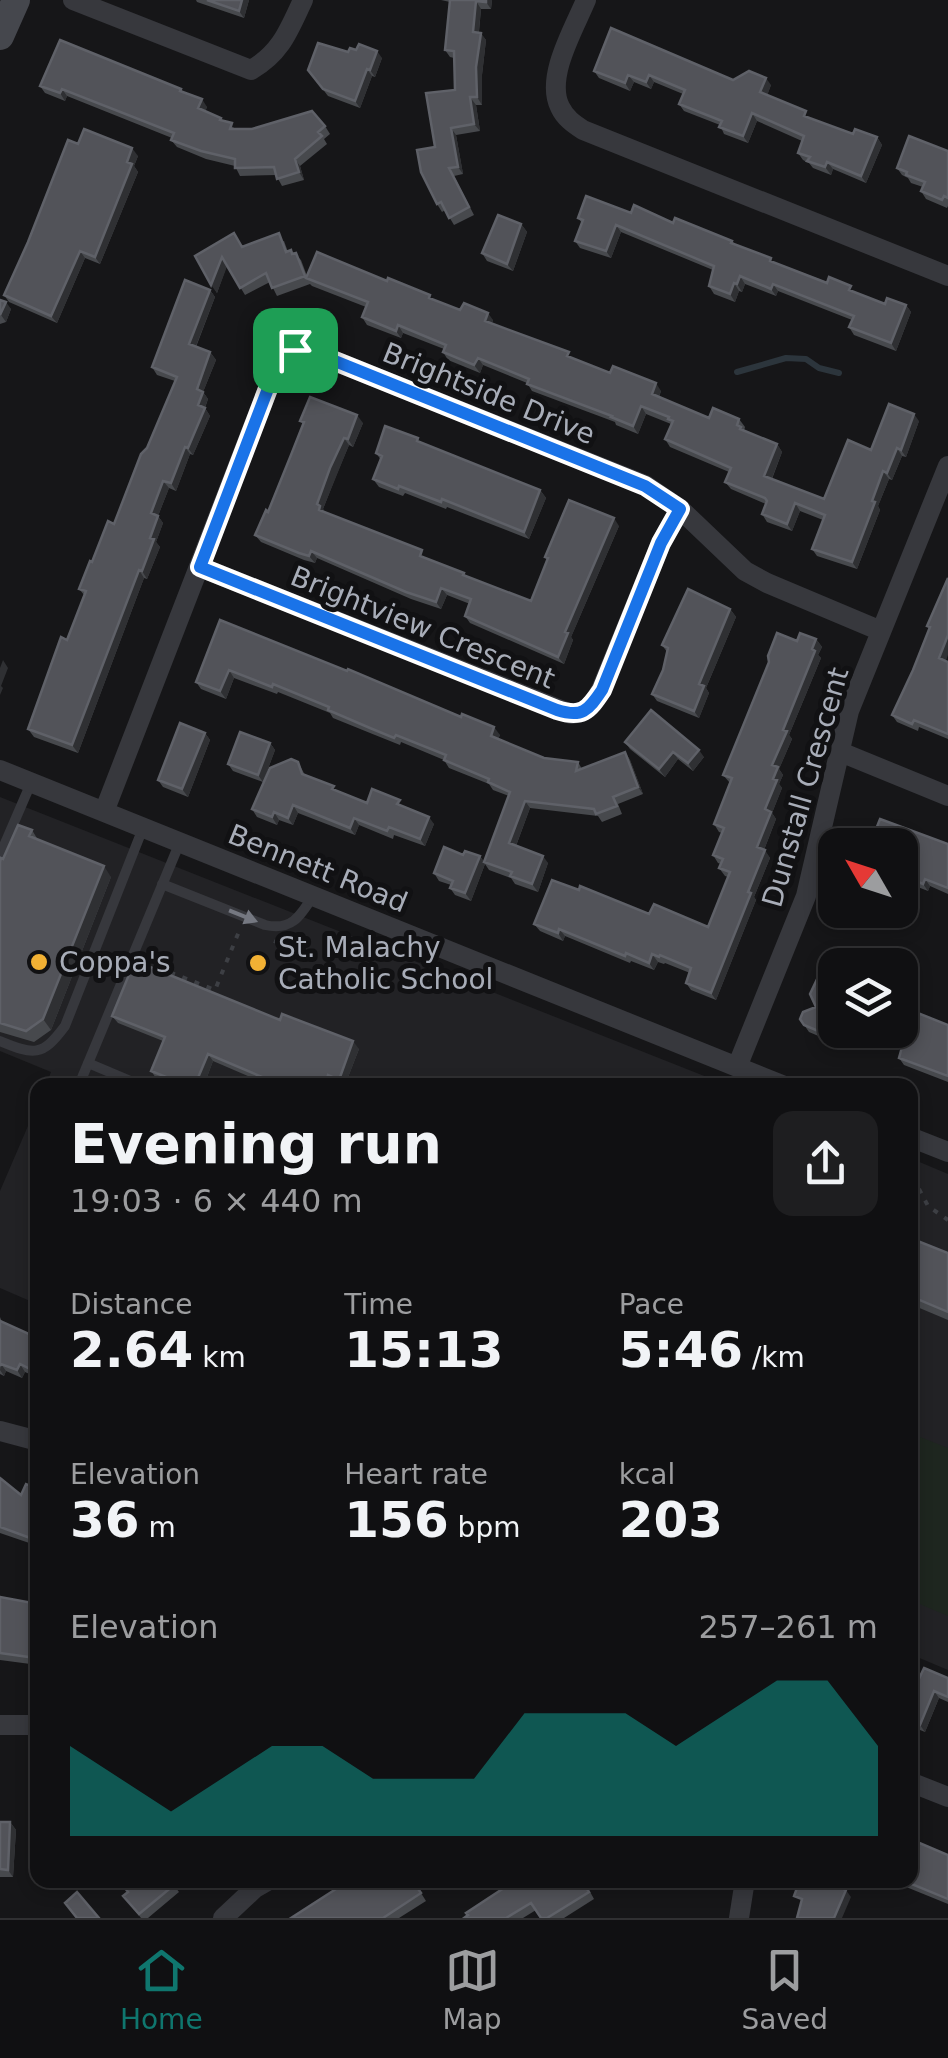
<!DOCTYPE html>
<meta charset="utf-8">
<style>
:root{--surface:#101012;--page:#1e1e20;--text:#f1f3f6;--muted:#9c9d9f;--line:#303032;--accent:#0f766e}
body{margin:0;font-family:"DejaVu Sans",sans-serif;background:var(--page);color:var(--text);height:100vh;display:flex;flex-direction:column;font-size:38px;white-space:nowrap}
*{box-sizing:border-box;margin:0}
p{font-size:32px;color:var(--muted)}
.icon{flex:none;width:55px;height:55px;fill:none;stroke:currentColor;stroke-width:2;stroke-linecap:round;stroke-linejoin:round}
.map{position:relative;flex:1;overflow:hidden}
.sheet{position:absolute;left:30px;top:1078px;width:888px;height:810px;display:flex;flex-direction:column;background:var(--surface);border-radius:20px;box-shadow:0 5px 15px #0003,0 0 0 2px var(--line)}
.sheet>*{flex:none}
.needle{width:65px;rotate:309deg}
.fabs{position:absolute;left:818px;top:828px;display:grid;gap:20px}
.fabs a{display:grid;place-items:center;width:100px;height:100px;border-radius:20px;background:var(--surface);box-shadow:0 5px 15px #0003,0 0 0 2px var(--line);font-size:50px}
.pin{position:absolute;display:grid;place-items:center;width:85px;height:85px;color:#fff;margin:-42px;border-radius:20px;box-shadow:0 5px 15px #0006}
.round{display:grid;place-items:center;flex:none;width:105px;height:105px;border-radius:20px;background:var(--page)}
.summary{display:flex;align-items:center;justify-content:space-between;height:170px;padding:0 40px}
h1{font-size:55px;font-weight:700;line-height:75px}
.stats{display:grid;grid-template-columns:repeat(3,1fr);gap:15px;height:170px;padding:10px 40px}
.stats div{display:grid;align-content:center}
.stats b{font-size:50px;font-weight:700}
.stats small{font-size:28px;font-weight:400}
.stats p{font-size:28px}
.chart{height:280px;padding:20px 40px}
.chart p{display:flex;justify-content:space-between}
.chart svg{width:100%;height:180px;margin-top:10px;fill:var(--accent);opacity:.7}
.menu{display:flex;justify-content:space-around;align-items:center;height:140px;border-top:2px solid var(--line);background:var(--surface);font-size:28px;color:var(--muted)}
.menu a{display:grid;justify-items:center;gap:5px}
.menu .selected{color:var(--accent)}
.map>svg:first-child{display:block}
</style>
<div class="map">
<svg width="948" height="1918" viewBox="0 0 948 1918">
<rect width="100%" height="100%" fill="#161618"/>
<path fill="#222225" d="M0,797L727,1085H46L51,1072L0,1051Z
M37,1105V1304L0,1288V1191Z
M910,1158L948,1174V1670L910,1654Z"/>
<path fill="#1e261f" d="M910,1433L948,1448V1616L910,1600Z"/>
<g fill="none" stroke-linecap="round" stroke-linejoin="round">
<path stroke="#2c353c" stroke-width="6" d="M737,372L786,358L806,359L819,368L839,373"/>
<path stroke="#3d3f44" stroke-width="4" stroke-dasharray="5 8" stroke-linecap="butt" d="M274,941L306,954
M146,963L215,990L240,929
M919,1189L928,1206L948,1220"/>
<path stroke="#37383d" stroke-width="10" d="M0,855L31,783
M162,884L265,925C291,931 300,917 313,896
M0,1041C34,1055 42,1057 65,1026L143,828
M88,1063L140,1085
M79,1085L180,842"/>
<path stroke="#37383d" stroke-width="20" d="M73,0L251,70C281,53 289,30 303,0
M586,0C574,29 545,77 560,107C565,118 574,124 583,130L948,276
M200,567L571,714C589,712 592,705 601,690L661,543L680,509
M838,751L948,796
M0,770L782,1085
M104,812L274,373C283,354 289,350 310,351L645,485L680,509L745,571L767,583L881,631
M737,1067L806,896L849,711L948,466
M910,1137L948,1152
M0,1431L38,1441
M0,1725H38
M910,1782L948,1797
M223,1918L255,1888L269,1880
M739,1918L745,1880"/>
<path stroke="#45474d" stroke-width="28" d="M0,36L16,0"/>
</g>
<path fill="#47494d" d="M196,0H249L244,18L197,2Z
M441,0H492L491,9H481L479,32L486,40L482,75V105H476L480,131L456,135L463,174L454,176L474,215L454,225L445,210L442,212L437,204L435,147L455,90L454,58L450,57L445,50L450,2Z
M356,50L382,58L375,77L372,76L360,108L328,96L308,70Z
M594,71L733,80L771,85L767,95L810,118L853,134L877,137L882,145L866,183L833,169L831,175L813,168L809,163L803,160L798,153L802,141L757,121L748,143L724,134L720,125L684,111L679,104L683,94L654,82L651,89L634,82L630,91L599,78Z
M40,86L181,89L183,92L207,107L205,111L236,129L325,126L330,134L324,139L327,144L300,166L304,180L282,186L276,175L240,176L235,166L206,159L177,147L171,140L172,138L67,96L65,101L45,93Z
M78,144L138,156L134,166L138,172L100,264L85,258L57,323L9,302L4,295Z
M948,151V206L947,208L926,199L921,191L923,187L911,183L908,178L902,175L897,168Z
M631,213L673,223L732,241L735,244L774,262L885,304L906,305L911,312L896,351L854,335L849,327L852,320L778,291L776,296L745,284L742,292L739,291L735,302L714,294L709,286L713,270L621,232L611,258L580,248L575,241L582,223L578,218Z
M521,224L527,232L513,271L487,261L482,253Z
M284,241L288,252L291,250L301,260L307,276L433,300L460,310L493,320L492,323L573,359L661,391L659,397L709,418L739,419L745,427L744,431L777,444L782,452L772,479L824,499L871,450L919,421L906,457L902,456L892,480L889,479L878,506L880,510L857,569L817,556L812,549L823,520L800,511L792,531L767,522L762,514L766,504L731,489L725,482L729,472L670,447L665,439L671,424L646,414L638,434L616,425L615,422L532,391L527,383L483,365L480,373L448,360L443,352L444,349L403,333L401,338L367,325L362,317L366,307L312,286L310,284L277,296L270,282L245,295L227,265L217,293L195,256Z
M210,290L215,297L196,347L210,352L216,360L203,392L208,399L205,408L210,416L193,455L190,454L176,491L169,488L158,516L163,523L156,542L160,547L147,579L144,578L78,753L34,737L28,729L85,596L79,589L114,524L175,381L157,375L152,367Z
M0,300L11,309L6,322L0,324Z
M300,421L363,423L353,447L349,445L336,476L323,509L325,513L467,576L531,601L547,560L545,557L619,526L571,637L573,640L564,664L470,623L465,616L470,604L447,595L441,609L411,599L317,558L315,563L304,560L261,542L255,535L268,512L303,424Z
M421,443L540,490L546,498L529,539L447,507L446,509L405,493L403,496L379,487L373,479L381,460L376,453Z
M948,578L946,661L948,662V739L919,727L918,731L897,722L892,715L913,670L929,629L927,626Z
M730,609L736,617L706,688L709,693L699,718L657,701L652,694L663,670L667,652L662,645Z
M220,620L500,735L498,739L544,758L578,762L582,769L625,752L630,760L643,794L618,804L622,814L602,822L598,816L530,808L516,846L548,863L538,892L515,884L511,878L489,870L485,864L471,901L455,895L450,888L451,885L439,881L434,873L463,855L480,856L484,862L509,796L493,790L489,784L449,768L444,760L401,742L400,745L375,735L333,718L330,713L278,692L277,694L234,678L226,699L201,689L196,682Z
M816,639L822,647L818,655L821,658L789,735L792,739L779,769L783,775L779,784L782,788L772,813L776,819L764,850L770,858L754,897L756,900L716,1000L691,990L686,983L690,973L665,963L664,964L658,962L654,970L631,961L630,963L565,936L563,941L540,931L534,924L579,890L649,914L708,927L728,877L725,876L719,868L721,864L718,863L713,855L722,833L719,832L714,824L730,783L723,775L797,641Z
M205,733L210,740L188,797L163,787L158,780Z
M625,742L704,757L693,771L678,759L665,777L630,749Z
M270,743L275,750L263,782L233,771L228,764Z
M298,762L305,775L337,791L367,803L405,807L434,824L425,846L394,835L393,839L359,825L355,835L298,813L293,825L279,820L277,825L257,817L252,809Z
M32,830L38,840L111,877L51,1030L34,1042L0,1032V862Z
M873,837L948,844V894L930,886L928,891L905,882L900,876V845Z
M835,965V1030H847L845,1034L840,1032L835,1043L809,1032L800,1019L816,1007Z
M900,1006L948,1025V1082L904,1065L899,1058L906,1034L896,1030H900Z
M112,1016L280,1020L359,1049L345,1085L334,1083L333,1085H269L213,1061L204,1085H172L156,1078L151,1071L163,1041L118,1023Z
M910,1238L948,1253V1320L910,1304Z
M0,1317L2,1322L38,1338V1378L25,1372L22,1378L6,1371L4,1376L0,1374Z
M0,1478L21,1495L38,1489V1546L0,1533Z
M0,1597L38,1604V1665L0,1660Z
M910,1678L918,1681L948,1678V1702L939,1698L925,1732L910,1726Z
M0,1822H10L16,1830L13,1877H0Z
M948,1855V1904L889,1880H910Z
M170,1880L179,1892L148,1918H141L123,1896L128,1892Z
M413,1880L426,1901L399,1918H291Z
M516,1880H620L588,1888L594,1899L564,1918H541L536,1910L523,1918H464Z"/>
<path fill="#2f3033" d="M242,0H249L244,18L239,11Z
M486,0H492L491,9L486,2Z
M476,1L481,9L478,39L473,32Z
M481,33L486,40L482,75V105L477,97L476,67Z
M377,51L382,58L375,77L370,70Z
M367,69L372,76L360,108L355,101Z
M628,75L634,82L630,91L625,83Z
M649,75L654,82L651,89L646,82Z
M766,78L771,85L766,99L760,92Z
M62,89L67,96L65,101L60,93Z
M470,97L476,105L480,131L474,124Z
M202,99L207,107L204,116L198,108Z
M752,113L757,121L748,143L743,136Z
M451,128L456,135L463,174L458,167Z
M877,137L882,145L866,183L861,176Z
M132,148L138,156L134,166L138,172L100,264L95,257Z
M295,159L300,166L304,180L299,172Z
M827,162L833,169L831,175L825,167Z
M521,224L527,232L513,271L507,264Z
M616,225L621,232L611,258L606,251Z
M80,251L85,258L57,323L51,316Z
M222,257L228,264L217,293L211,285Z
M740,276L745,284L742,292L737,284Z
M734,283L739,291L735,302L730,294Z
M773,284L778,291L776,296L771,289Z
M210,290L215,297L194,351L189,344Z
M6,302L11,309L6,322L1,315Z
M906,305L911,312L896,351L891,343Z
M488,313L493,320L490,328L485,321Z
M398,325L403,333L401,338L396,331Z
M210,352L216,360L203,392L208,399L203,413L198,405L197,389Z
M478,358L483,365L480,373L474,365Z
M656,383L661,391L657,401L652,394Z
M641,406L646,414L638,434L633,426Z
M205,408L210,416L193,455L188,448Z
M914,414L919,421L906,457L901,450Z
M357,415L363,423L353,447L348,439Z
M344,438L349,445L323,509L326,513L319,510L317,504L330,468Z
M777,444L782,452L770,483L764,476Z
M185,447L190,454L176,491L171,483Z
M897,448L902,456L892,480L887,473Z
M883,471L889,479L878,506L880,510L857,569L852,562Z
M163,481L169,488L158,516L163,523L156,542L160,547L147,579L142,571L150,538L151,513Z
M540,490L546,498L529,539L524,532Z
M795,503L800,511L792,531L787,524Z
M614,518L619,526L571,637L573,640L564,664L558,657L565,632Z
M311,551L317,558L315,563L309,556Z
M139,570L144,578L78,753L72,745Z
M441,588L447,595L441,609L436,602Z
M730,609L736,617L706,688L709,693L699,718L694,711L699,684Z
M948,635V655L944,666L939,658Z
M816,639L822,647L818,655L821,658L789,735L792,739L779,769L783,775L779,784L782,788L772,813L776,819L762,855L757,847L773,779L772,765L783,730Z
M3,660L8,668L1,686L3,688L0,695V668Z
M229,670L234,678L226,699L220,691Z
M494,727L500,735L496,744L491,736Z
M205,733L210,740L188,797L182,789Z
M270,743L275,750L263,782L258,775Z
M699,750L704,757L693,771L688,763Z
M625,752L630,760L643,794L638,787Z
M673,752L678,759L665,777L659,769Z
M525,801L530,808L514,851L509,843Z
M293,805L298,813L293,825L288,818Z
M274,812L279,820L277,825L272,817Z
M429,817L434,824L425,846L420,839Z
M354,818L359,825L355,835L350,828Z
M765,850L770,858L754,897L756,900L716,1000L711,993Z
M480,856L485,864L471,901L465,893Z
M543,856L548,863L538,892L532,884Z
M104,866L111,877L51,1030L43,1019Z
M925,879L930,886L928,891L923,884Z
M559,929L565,936L563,941L558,933Z
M652,954L658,962L654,970L649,963Z
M835,1024V1030L840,1032L835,1043L830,1036Z
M353,1041L359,1049L345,1085H343L339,1080Z
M208,1054L213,1061L204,1085H195Z
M328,1075L334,1083L333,1085H325Z
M1,1364L6,1371L4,1376L0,1370Z
M20,1364L25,1372L22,1378L17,1370Z
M35,1532L38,1535V1546L33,1539Z
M934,1691L939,1698L925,1732L920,1725Z
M10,1822L16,1830L13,1877L8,1870Z
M846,1890L851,1897L842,1918H834Z"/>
<path fill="#525359" stroke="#5f6168" stroke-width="2.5" d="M207,0H242L239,11Z
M450,0H486V2L476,1L473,32L481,33L476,67L477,97H470L474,124L451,128L458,167L449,168L469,207L449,218L441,202L437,204L421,172L417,150L435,147L426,93L455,90L454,51L445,50Z
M611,28L733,80L749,71L766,78L760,92L806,111L804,116L853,134L855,129L877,137L861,176L827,162L825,167L807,161L810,157L798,153L804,136L752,113L743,136L719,127L722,121L679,104L685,90L649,75L646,82L628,75L625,83L594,71Z
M60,40L181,89L180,91L202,99L198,108L221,118L220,120L232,123L230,129H252L312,111L325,126L318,132L322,136L295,159L299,172L277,179L274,167L235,168V159L201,151L171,140L174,133L62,89L60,93L40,86Z
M318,43L348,52L350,48L356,50L359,44L377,51L370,70L367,69L355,101L323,89L308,70Z
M84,129L132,148L127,162L132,164L95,257L80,251L51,316L4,295L28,242L68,140L78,144Z
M909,136L948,151V198L944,196L942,200L921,191L925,182L906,175L907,172L897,168Z
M586,196L631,213L634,205L673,223L675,218L732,241L731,243L771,258L770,261L827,283L829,277L851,286L849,290L885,304L887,298L906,305L891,343L849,327L854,316L773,284L771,289L740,276L737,284L734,283L730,294L709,286L714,266L616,225L606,251L575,241L583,220L578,218Z
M498,215L521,224L507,264L482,253Z
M234,233L242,247L279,233L286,252L291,250L292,254L296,253L305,276L272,288L266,273L240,288L222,257L211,285L195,256Z
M317,252L387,281L388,278L430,295L429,298L460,310L464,303L488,313L485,321L569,352L567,356L610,373L613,366L656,383L652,394L709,418L713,408L739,419L737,425L741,427L740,429L777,444L764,476L824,499L848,440L871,450L889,404L914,414L901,450L897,448L887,473L883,471L872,501L875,502L852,562L812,549L825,515L795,503L787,524L762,514L767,501L765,498L725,482L731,468L665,439L673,421L668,419L669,417L641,406L633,426L611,417L612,416L527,384L529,379L478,358L474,365L443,352L446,345L398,325L396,331L362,317L368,302L306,278Z
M185,280L210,290L189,344L210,352L197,389L203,392L198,405L205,408L188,448L185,447L171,483L163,481L151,513L158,516L150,538L154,539L142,571L139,570L72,745L28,729L61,637L67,640L86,591L79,589L90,561L92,562L108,521L114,524L141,454L147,448L177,377L152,367Z
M0,300L6,302L0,315Z
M310,397L357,415L348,439L344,438L330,468L317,504L320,506L319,510L422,550L420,556L464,573L463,575L531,601L548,558L545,557L569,500L614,518L565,632L568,633L558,657L465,616L471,599L441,588L436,602L406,592L311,551L309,556L299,553L255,535L266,510L268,512L291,455L304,422L300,421Z
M385,426L418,438L417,441L540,490L524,532L442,499L441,502L399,486L398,489L373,479L382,456L376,453Z
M948,578V635L939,658L948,662V734L914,720L912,724L892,715L913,670L930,627L927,626Z
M688,589L730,609L699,684L704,686L694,711L652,694L663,670L668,648L662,645Z
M220,620L347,671L348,669L461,717L462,714L494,727L491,736L544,758L578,762L576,771L625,752L638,787L613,797L617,806L596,814L594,809L525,801L509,843L543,856L532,884L510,876L512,872L484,862L510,792L488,782L489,779L444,760L446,755L396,735L394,738L370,728L328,710L329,707L273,684L272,687L229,670L220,691L196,682Z
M777,633L797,641L800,633L816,639L812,649L815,651L783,730L787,731L772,765L778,767L773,779L777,780L765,809L771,812L757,847L765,850L748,892L751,893L711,993L686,983L691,968L660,955L659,957L652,954L649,963L626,953L625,956L559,929L558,933L534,924L552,880L579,890L580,886L649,914L654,904L708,927L730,872L719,868L723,859L713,855L724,828L714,824L732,778L723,775L769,662L768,656Z
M651,710L699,750L688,763L673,752L659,769L625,742Z
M180,723L205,733L182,789L158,780Z
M240,732L270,743L258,775L228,764Z
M291,759L298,762L302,774L334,786L332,789L367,803L372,789L400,800L397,804L429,817L420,839L389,827L387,831L354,818L350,828L293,805L288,818L274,812L272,817L252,809L270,768Z
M880,819L948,844V888L925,879L923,884L900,874V845H866L869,836L873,837Z
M18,825L32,830L29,836L104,866L43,1019L26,1031L0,1023V862L1,858L3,859Z
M444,847L463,855L465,851L480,856L465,893L450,888L453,881L434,873Z
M830,952L851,962L850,965H835V1024L830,1036L804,1025L800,1019L803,1012L816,1007L810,994Z
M133,965L143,970L145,965L280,1020L282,1014L353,1041L339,1080L328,1075L325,1085H281L208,1054L195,1085H186L151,1071L165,1037L112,1016Z
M900,1006L948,1025V1076L899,1058L907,1029L900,1026Z
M910,1238L948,1253V1312L910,1296Z
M0,1321L38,1338V1373L20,1364L17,1370L1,1364L0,1366Z
M0,1478L21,1495L26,1484L38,1489V1533L35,1532L33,1539L0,1527Z
M0,1597L38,1604V1648L36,1658L0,1653Z
M924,1668L948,1678V1697L934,1691L920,1725L910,1721V1678L918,1681Z
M38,1785V1805L30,1801Z
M0,1822H10L8,1870L0,1869Z
M910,1839L948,1855V1899L902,1880H910Z
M119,1880H170L174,1885L139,1914L123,1896L128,1892Z
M350,1880H412L421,1893L383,1918H291Z
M516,1880H585L582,1881L589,1892L547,1918H541L531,1903L506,1918H464L468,1915L466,1913Z
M800,1880H827L826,1882L846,1890L834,1918H797L802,1899L794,1896Z
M77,1892L99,1918H77L65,1903Z"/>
<defs><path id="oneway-solid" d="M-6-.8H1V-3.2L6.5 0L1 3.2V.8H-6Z" transform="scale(2.5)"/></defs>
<use fill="#757881" href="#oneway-solid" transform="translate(243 916) rotate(22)"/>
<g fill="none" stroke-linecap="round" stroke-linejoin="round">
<g stroke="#fff" stroke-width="20">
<path id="route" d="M295,350L310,351L645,486L680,509L661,543L602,690C588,711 582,718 557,710L200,567L274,373L281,358Z"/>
</g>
<use href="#route" stroke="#1a73e8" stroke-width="12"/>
</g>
<g fill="#f2b134" stroke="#111113" stroke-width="4">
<circle cx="39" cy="962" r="10"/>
<circle cx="258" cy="963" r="10"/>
</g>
<g text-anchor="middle" stroke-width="10" stroke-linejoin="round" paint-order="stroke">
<g font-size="28" fill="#a8adb8" stroke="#111113">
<text transform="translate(489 393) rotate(22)" y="10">Brightside Drive</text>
<text transform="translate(423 627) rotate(22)" y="10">Brightview Crescent</text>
<text transform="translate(805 787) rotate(-74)" y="10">Dunstall Crescent</text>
<text transform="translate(318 868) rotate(22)" y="10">Bennett Road</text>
</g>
<g font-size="28" fill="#a8adb8" stroke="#111113" text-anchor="start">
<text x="278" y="957">St. Malachy<tspan x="278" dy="32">Catholic School</tspan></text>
<text x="59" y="972">Coppa's</text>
</g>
</g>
</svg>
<div class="fabs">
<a><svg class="needle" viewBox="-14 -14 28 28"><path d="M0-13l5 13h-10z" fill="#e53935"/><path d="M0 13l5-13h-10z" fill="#9c9d9f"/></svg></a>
<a><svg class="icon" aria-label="layers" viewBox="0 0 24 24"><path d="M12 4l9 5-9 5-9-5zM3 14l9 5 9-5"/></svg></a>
</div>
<div class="pin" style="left:295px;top:350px;background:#1e9e55"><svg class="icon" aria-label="arrive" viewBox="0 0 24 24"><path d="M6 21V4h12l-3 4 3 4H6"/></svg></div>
<section class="sheet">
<div class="summary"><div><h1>Evening run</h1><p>19:03 · 6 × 440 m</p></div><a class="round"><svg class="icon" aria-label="share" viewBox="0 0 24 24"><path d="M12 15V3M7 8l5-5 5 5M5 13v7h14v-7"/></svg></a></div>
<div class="stats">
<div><p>Distance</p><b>2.64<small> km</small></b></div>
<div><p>Time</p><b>15:13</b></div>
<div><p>Pace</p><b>5:46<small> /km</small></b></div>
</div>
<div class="stats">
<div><p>Elevation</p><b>36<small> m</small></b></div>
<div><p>Heart rate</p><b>156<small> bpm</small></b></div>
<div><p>kcal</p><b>203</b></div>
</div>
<div class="chart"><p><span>Elevation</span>257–261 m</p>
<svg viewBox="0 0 160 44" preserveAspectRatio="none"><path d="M0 44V22L10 30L20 38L30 30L40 22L50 22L60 30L70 30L80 30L90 14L100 14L110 14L120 22L130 14L140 6L150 6L160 22V44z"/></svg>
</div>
</section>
</div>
<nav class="menu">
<a class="selected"><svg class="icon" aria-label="home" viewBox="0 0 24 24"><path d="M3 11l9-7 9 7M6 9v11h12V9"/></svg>Home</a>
<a><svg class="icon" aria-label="map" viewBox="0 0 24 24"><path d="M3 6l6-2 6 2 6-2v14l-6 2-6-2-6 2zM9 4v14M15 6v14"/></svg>Map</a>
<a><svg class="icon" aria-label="saved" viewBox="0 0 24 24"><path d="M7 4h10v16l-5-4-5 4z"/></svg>Saved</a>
</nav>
